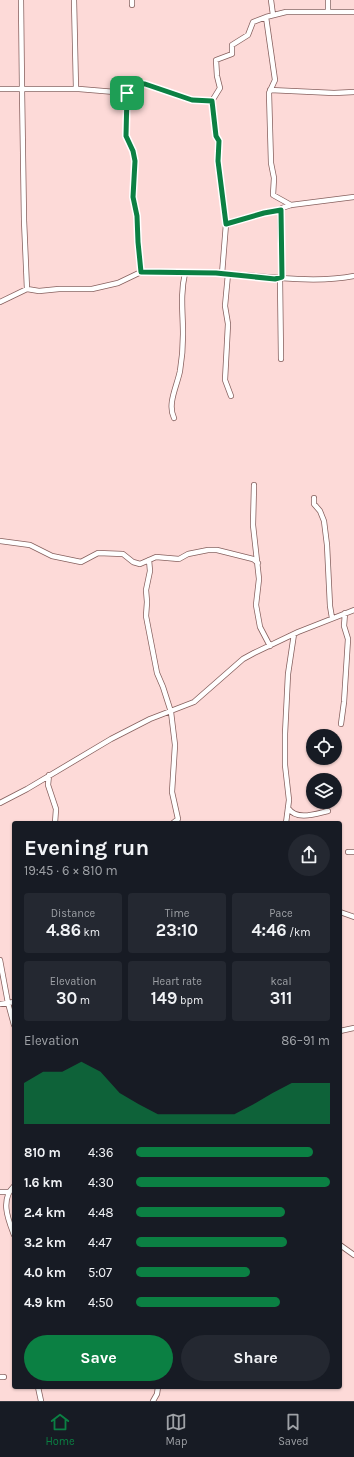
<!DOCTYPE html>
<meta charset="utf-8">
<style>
:root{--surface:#171b24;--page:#242831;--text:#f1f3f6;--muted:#9ea1a6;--line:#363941;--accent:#0b8043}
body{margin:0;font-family:Karla,sans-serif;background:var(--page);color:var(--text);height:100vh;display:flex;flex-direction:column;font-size:15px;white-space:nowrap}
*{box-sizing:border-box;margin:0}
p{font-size:13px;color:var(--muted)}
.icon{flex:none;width:22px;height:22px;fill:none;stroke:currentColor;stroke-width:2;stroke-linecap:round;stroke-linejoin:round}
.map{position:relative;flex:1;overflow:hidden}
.drawer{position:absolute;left:12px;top:821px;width:330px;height:568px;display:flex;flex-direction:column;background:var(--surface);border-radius:4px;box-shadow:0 1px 3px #0004}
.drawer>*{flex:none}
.controls{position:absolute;left:306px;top:729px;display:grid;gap:8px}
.controls a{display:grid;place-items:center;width:36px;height:36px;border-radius:50%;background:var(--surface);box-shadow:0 1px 3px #0004;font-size:20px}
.pin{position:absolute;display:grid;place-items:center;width:34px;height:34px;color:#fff;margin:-17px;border-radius:8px;box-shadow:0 2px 6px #0006}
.round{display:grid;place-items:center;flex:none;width:42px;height:42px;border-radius:21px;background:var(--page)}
.summary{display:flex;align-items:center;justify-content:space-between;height:68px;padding:0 12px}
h1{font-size:22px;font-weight:700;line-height:30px}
.figures{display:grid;grid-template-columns:repeat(3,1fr);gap:6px;height:68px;padding:4px 12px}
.figures div{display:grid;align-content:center;border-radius:4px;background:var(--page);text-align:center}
.figures b{font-size:17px;font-weight:700}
.figures small{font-size:11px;font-weight:400}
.figures p{font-size:11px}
.chart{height:112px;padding:8px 12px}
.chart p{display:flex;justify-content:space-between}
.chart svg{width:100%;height:72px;margin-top:4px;fill:var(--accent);opacity:.7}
.primary-button{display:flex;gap:8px;margin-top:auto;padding:8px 12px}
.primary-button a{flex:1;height:46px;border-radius:24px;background:var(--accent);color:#fff;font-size:16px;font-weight:700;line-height:46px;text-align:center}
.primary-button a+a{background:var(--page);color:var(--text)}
ul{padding:0 12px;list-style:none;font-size:13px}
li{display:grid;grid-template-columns:64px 48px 1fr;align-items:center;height:30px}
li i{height:10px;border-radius:5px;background:var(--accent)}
.menu{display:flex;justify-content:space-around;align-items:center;height:56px;border-top:1px solid var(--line);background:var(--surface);font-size:11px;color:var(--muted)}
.menu a{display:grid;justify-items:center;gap:2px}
.menu .active{color:var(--accent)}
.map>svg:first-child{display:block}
</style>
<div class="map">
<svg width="354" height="1401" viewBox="0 0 354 1401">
<rect width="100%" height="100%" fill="#fddad8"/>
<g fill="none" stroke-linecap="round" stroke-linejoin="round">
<g stroke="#86605e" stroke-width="6">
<path id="minor" d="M21,0L22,89H79L127,93
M74,0L76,89
M271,0L273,15
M132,5V0
M328,12V0
M266,17L286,12H354
M0,89H22L24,220L27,289
M270,90L334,93L354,92
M212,101L220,88L217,76L216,60L232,54V45L248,35L253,22L266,17L275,80L269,93L271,163L274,178L273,195L291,205
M226,224L264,213L281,210
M141,272L138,242L137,216L133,197L135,161L133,151L126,136L127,93L131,84H145L193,100L212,101L216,136L219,141L218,161L226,224L222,274
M228,274L225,306L228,324L225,380L231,396
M0,302L27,289L39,291L59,289H92L118,283L141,272L216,273L280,278L282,274L280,213L282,208L291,205L354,197
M281,359L280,278C305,280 329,281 354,276
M174,418C167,404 177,386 180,371C182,359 183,346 183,334C183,313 180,295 185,273
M254,485L253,525L259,579L256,605L260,627L270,646
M314,498V504L320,511L324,521L327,545L330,606L332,618
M0,541L30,545L52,556L81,562L98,553L123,554L133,562L140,564L156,557L179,559L188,554L208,550H217L253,559L258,563
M149,560L150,571L146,590L147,602L146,616L157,673L163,687L171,712L175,745L172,792L178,819L173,823
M341,724L344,702L348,639L344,626L345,613
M49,775L48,785L56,809L55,823
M0,803L27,789L111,739L150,719L194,702L243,659L254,653L298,632L354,610
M288,808C297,821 315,814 328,811
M286,823L289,800L285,765V734L288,674L294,634
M348,852H354
M340,912L354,917
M0,960L8,1003L14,1025
M0,1004L14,1002
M340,1031L354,1028
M14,1186C0,1200 8,1219 14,1235
M0,1192H8
M340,1245L354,1255
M0,1377H4
M38,1387L41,1401
M153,1401L157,1394L158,1387"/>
</g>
<use href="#minor" stroke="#fff" stroke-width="4.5"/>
</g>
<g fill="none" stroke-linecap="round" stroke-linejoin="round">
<g stroke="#fff" stroke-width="8">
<path id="route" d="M131,84H145L192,100L212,101L216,136L219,141L218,161L226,224L264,213L281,210L282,277L275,279L216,273L141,272L138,242L137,216L133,197L135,161L133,151L126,136L127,93Z"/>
</g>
<use href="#route" stroke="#0b8043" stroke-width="5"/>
</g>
</svg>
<div class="controls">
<a><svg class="icon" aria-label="locate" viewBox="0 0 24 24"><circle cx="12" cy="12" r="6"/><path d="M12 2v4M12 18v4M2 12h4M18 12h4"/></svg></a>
<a><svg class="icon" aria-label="layers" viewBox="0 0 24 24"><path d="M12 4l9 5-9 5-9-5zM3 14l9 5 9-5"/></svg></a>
</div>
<div class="pin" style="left:127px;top:93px;background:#1e9e55"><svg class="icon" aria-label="arrive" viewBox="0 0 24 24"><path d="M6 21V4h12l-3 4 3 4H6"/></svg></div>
<section class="drawer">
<div class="summary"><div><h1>Evening run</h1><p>19:45 · 6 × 810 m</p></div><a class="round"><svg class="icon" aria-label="share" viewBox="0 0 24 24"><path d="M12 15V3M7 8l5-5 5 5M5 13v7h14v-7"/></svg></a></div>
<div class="figures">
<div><p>Distance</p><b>4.86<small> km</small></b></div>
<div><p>Time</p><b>23:10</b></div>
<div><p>Pace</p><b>4:46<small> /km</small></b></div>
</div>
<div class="figures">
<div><p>Elevation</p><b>30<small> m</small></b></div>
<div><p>Heart rate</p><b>149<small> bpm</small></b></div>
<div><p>kcal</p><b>311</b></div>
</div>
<div class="chart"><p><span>Elevation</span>86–91 m</p>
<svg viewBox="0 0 160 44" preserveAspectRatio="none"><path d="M0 44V19L10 12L20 12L30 6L40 12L50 25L60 32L70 38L80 38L90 38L100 38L110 38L120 32L130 25L140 19L150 19L160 19V44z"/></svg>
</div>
<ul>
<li><b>810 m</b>4:36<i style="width:91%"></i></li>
<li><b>1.6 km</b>4:30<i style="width:100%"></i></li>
<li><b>2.4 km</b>4:48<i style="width:77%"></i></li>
<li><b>3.2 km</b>4:47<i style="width:78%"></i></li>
<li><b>4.0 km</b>5:07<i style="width:59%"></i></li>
<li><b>4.9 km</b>4:50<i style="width:74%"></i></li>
</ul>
<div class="primary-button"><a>Save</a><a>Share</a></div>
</section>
</div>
<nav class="menu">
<a class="active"><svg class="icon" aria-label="home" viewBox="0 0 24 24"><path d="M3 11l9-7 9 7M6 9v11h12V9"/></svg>Home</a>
<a><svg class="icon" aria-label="map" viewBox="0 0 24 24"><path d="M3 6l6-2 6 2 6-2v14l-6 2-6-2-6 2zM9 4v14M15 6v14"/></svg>Map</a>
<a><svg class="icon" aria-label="saved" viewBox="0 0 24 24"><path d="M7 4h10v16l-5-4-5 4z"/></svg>Saved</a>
</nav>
